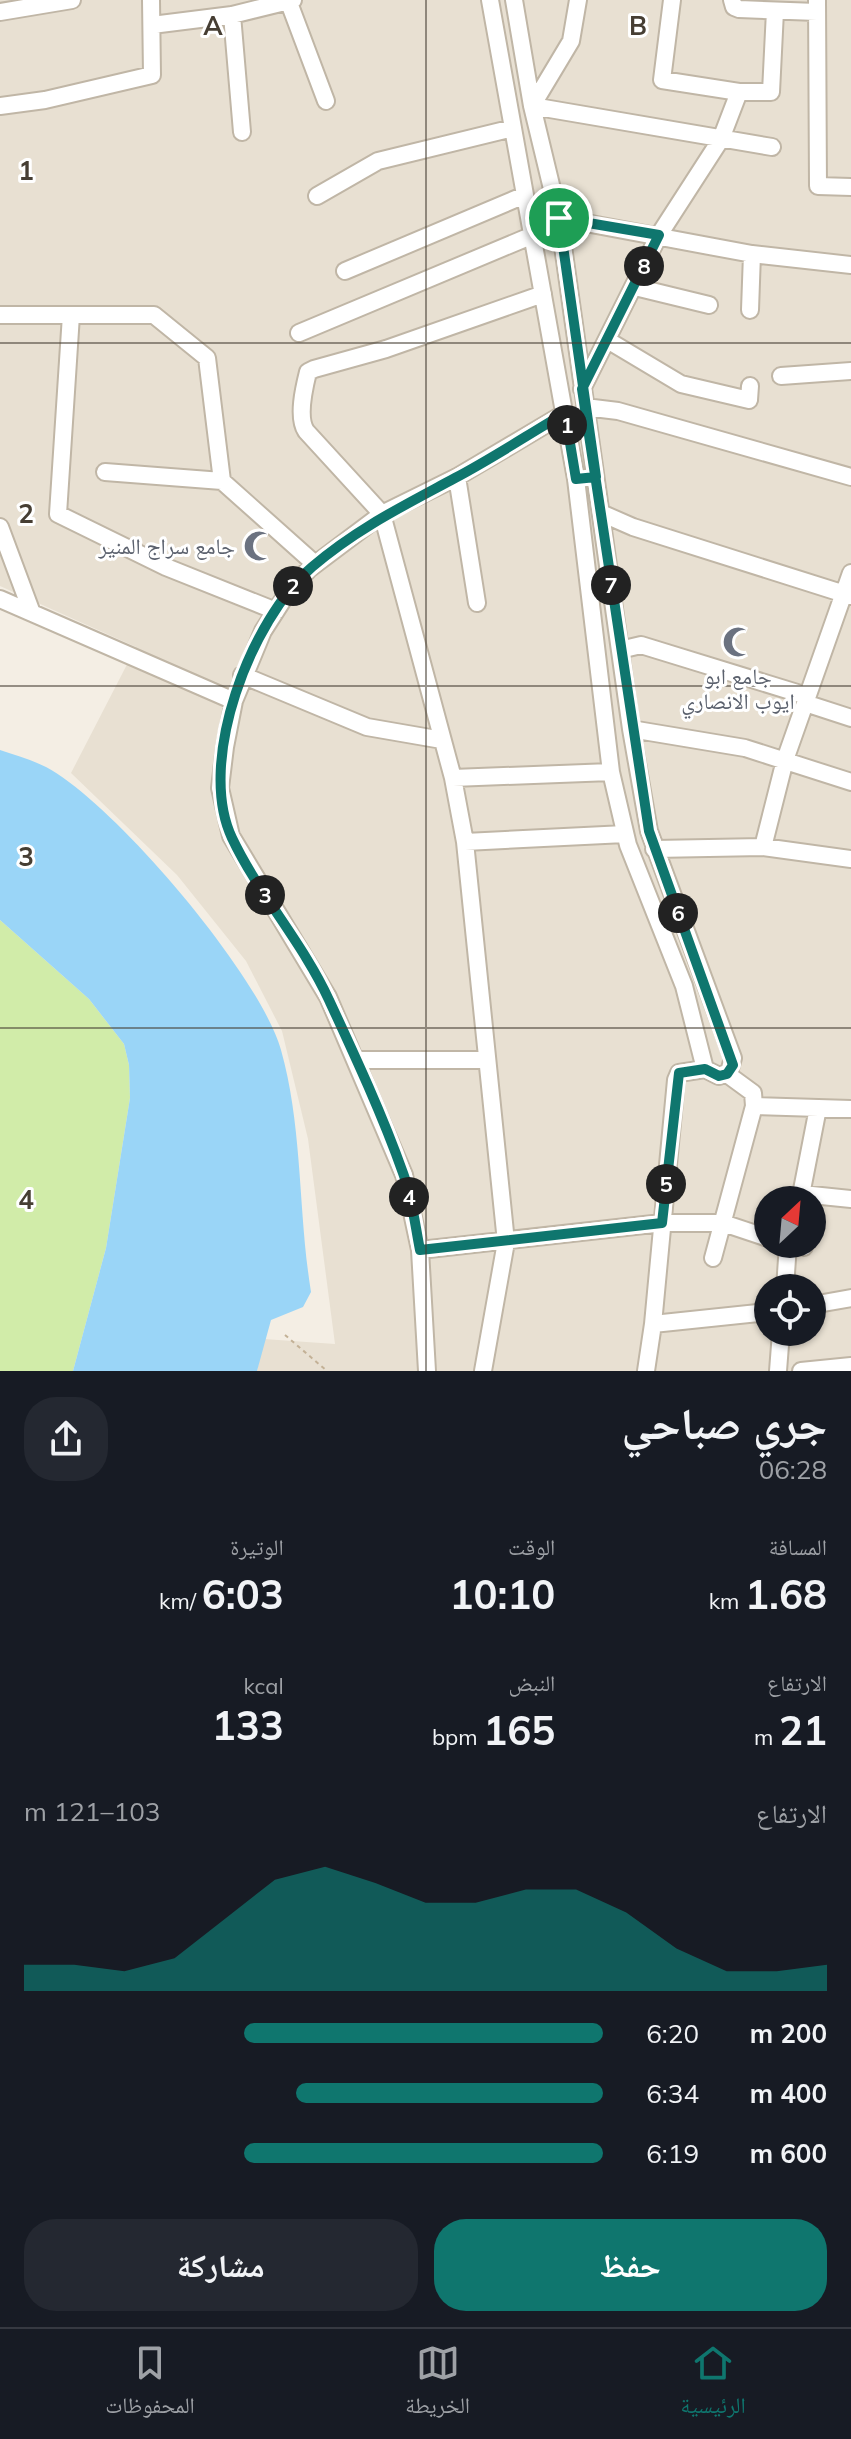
<!DOCTYPE html>
<html lang="ar">
<meta charset="utf-8">
<style>
:root{--surface:#171b24;--page:#242831;--text:#f1f3f6;--muted:#9ea1a6;--line:#363941;--accent:#0f766e}
body{margin:0;font-family:Mulish,"Noto Naskh Arabic",sans-serif;background:var(--page);color:var(--text);direction:rtl;height:100vh;display:flex;flex-direction:column;font-size:30px;white-space:nowrap}
*{box-sizing:border-box;margin:0}
p{font-size:26px;color:var(--muted)}
.icon{flex:none;width:44px;height:44px;fill:none;stroke:currentColor;stroke-width:2;stroke-linecap:round;stroke-linejoin:round}
.map{position:relative;height:1371px;overflow:hidden;direction:ltr}
.drawer{display:flex;flex-direction:column;background:var(--surface);flex:1}
.drawer>*{flex:none}
.needle{width:52px;rotate:26deg}
.buttons{position:absolute;left:754px;top:1186px;display:grid;gap:16px}
.buttons a{display:grid;place-items:center;width:72px;height:72px;border-radius:50%;background:var(--surface);box-shadow:0 2px 6px #0004;font-size:40px}
.pin{position:absolute;display:grid;place-items:center;width:68px;height:68px;color:#fff;margin:-34px;border:4px solid #fff;border-radius:50%;box-shadow:0 2px 8px #0007}
.km{position:absolute;width:40px;height:40px;margin:-20px;border-radius:50%;background:#222;color:#fff;font-size:22px;line-height:40px;text-align:center}
.round{display:grid;place-items:center;flex:none;width:84px;height:84px;border-radius:32px;background:var(--page)}
.head{display:flex;align-items:center;justify-content:space-between;height:136px;padding:0 24px}
h1{font-size:44px;font-weight:700;line-height:60px}
.stats{display:grid;grid-template-columns:repeat(3,1fr);gap:12px;height:136px;padding:8px 24px}
.stats div{display:grid;align-content:center}
.stats b{font-size:40px;font-weight:700}
.stats small{font-size:22px;font-weight:400}
.stats p{font-size:22px}
.chart{height:224px;padding:16px 24px}
.chart p{display:flex;justify-content:space-between}
.chart svg{width:100%;height:144px;margin-top:8px;fill:var(--accent);opacity:.7}
.cta{display:flex;gap:16px;margin-top:auto;padding:16px 24px}
.cta a{flex:1;height:92px;border-radius:32px;background:var(--accent);color:#fff;font-size:32px;font-weight:700;line-height:92px;text-align:center}
.cta a+a{background:var(--page);color:var(--text)}
ul{padding:0 24px;list-style:none;font-size:26px}
li{display:grid;grid-template-columns:128px 96px 1fr;align-items:center;height:60px}
li i{height:20px;border-radius:10px;background:var(--accent)}
.menu{display:flex;justify-content:space-around;align-items:center;height:112px;border-top:2px solid var(--line);background:var(--surface);font-size:22px;color:var(--muted)}
.menu a{display:grid;justify-items:center;gap:4px}
.menu .selected{color:var(--accent)}
.map>svg:first-child{display:block}
</style>
<div class="map">
<svg width="851" height="1371" viewBox="0 0 851 1371">
<rect width="100%" height="100%" fill="#f4eee4"/>
<path fill="#e8e0d2" fill-rule="evenodd" d="M0,0H851V1371H257L264,1339L335,1344L308,1139L282,1031L246,961L177,875L71,773L136,647L0,586ZM768,1200H812V1244H768ZM768,1288H812V1332H768Z"/>
<path fill="#d1eca9" d="M0,920L89,999L124,1044L129,1065L130,1098L106,1248L73,1371H0Z"/>
<path fill="#9ad5f7" d="M0,750C15,755 32,760 46,767C115,804 260,975 281,1050C303,1128 298,1212 311,1292L303,1307L271,1320L257,1371H73L106,1248L130,1098L129,1065L124,1044L89,999L0,920Z"/>
<g fill="none" stroke-linecap="round" stroke-linejoin="round">
<g stroke="#c0b6a6" stroke-width="20">
<path id="minor" d="M288,0L326,101
M490,0L576,479L611,772L628,845L684,986L705,1069L719,1076L729,1072L733,1058L649,831L631,729L559,218L532,106L514,0
M578,0L571,41L532,106L772,147
M672,0L662,80L739,92H771L775,11
M732,0L734,7L739,9L817,12
M817,0L818,186L851,187
M0,12L72,0
M232,15L242,132
M152,25L232,15L293,0
M0,106L45,100L152,75L151,0
M317,196L378,161L513,128
M559,218L752,254L851,265
M345,271L525,195
M635,287L709,305
M750,310L752,254
M0,315H154L207,358L222,481
M71,315L58,514L166,567L276,611
M299,333L533,235
M609,341L681,384L749,400L750,386
M781,376L851,371
M582,389L659,235L721,139L739,92
M585,407L618,411L851,477
M105,472L222,481L315,564
M457,477L477,603
M601,513L633,527L851,596
M0,527L32,613
M0,599L234,701
M620,650L641,645L807,696
M242,675L367,727L442,740
M805,703L851,718
M631,729L745,748L851,782
M453,778L611,772
M465,842L625,834
M763,847L785,760L851,573
M654,849L763,847L851,859
M355,1060H485
M727,1074L753,1093L754,1106L851,1109
M802,1194L851,1199
M800,1200L818,1108
M788,1244L804,1247
M420,1250L662,1223H723L768,1238
M713,1258L754,1106
M785,1288L788,1244
M812,1305L851,1298
M653,1324L768,1312
M427,1371L420,1250L404,1175L328,997L231,836L220,788L225,747L234,701L263,631L288,592L309,569L382,514L457,477L565,413
M483,1371L506,1242L465,842L453,778L382,514L306,431C297,417 304,388 308,372L314,369L386,349L543,294
M646,1371L653,1324L676,1080L679,1073L705,1069
M778,1371L781,1332
M801,1371L851,1366"/>
</g>
<path stroke="#c3b196" stroke-width="2" stroke-dasharray="4 4" stroke-linecap="butt" d="M285,1335L327,1371"/>
<use href="#minor" stroke="#fff" stroke-width="16"/>
</g>
<g fill="none" stroke-linecap="round" stroke-linejoin="round">
<g stroke="#fff" stroke-width="16">
<path id="route" d="M559,218L596,477L576,479L565,413C529,434 493,458 455,478C405,505 356,529 312,567C251,619 196,762 232,838C259,895 303,943 329,1000C355,1056 382,1114 403,1173C412,1197 415,1225 420,1250L662,1223L679,1073L705,1069L719,1076L727,1074L733,1065L649,831L582,389L659,235L559,218"/>
</g>
<use href="#route" stroke="#0f766e" stroke-width="10"/>
</g>
<path fill="none" stroke="#463e33" stroke-width="2" stroke-opacity="0.55" d="M426,0V1371M0,343H851M0,686H851M0,1028H851"/>
<defs>
<g id="mosque-bare" transform="scale(2.4)"><path d="M3.5-4.9A6 6 0 1 0 3.5 4.9A5 5 0 1 1 3.5-4.9Z" fill="#6b7280" stroke="#fff" stroke-width="2.5" paint-order="stroke"/></g>
</defs>
<g fill-rule="evenodd">
<use href="#mosque-bare" x="259" y="546"/>
<use href="#mosque-bare" x="738" y="642"/>
</g>
<g text-anchor="middle" stroke-width="6" stroke-linejoin="round" paint-order="stroke">
<g font-size="22" fill="#5b616d" stroke="#fff" text-anchor="end">
<text x="235" y="554">جامع سراج المنير</text>
<text x="738" y="684" text-anchor="middle">جامع ابو<tspan x="738" dy="25">ايوب الانصاري</tspan></text>
</g>
</g>
<g font-size="26" text-anchor="middle" font-weight="bold" fill="#463e33" stroke="#fff" stroke-width="6" stroke-linejoin="round" paint-order="stroke">
<text x="213" y="35">A</text>
<text x="638" y="35">B</text>
<text x="26" y="180">1</text>
<text x="26" y="523">2</text>
<text x="26" y="866">3</text>
<text x="26" y="1209">4</text>
</g>
</svg>
<div class="buttons">
<a><svg class="needle" viewBox="-14 -14 28 28"><path d="M0-13l5 13h-10z" fill="#e53935"/><path d="M0 13l5-13h-10z" fill="#9ea1a6"/></svg></a>
<a><svg class="icon" aria-label="locate" viewBox="0 0 24 24"><circle cx="12" cy="12" r="6"/><path d="M12 2v4M12 18v4M2 12h4M18 12h4"/></svg></a>
</div>
<div class="pin" style="left:559px;top:218px;background:#1e9e55"><svg class="icon" aria-label="arrive" viewBox="0 0 24 24"><path d="M6 21V4h12l-3 4 3 4H6"/></svg></div>
<b class="km" style="left:567px;top:425px">1</b>
<b class="km" style="left:293px;top:586px">2</b>
<b class="km" style="left:265px;top:895px">3</b>
<b class="km" style="left:409px;top:1197px">4</b>
<b class="km" style="left:666px;top:1184px">5</b>
<b class="km" style="left:678px;top:913px">6</b>
<b class="km" style="left:611px;top:585px">7</b>
<b class="km" style="left:644px;top:266px">8</b>
</div>
<section class="drawer">
<div class="head"><div><h1>جري صباحي</h1><p>06:28</p></div><a class="round"><svg class="icon" aria-label="share" viewBox="0 0 24 24"><path d="M12 15V3M7 8l5-5 5 5M5 13v7h14v-7"/></svg></a></div>
<div class="stats">
<div><p>المسافة</p><b>1.68<small> km</small></b></div>
<div><p>الوقت</p><b>10:10</b></div>
<div><p>الوتيرة</p><b>6:03<small> /km</small></b></div>
</div>
<div class="stats">
<div><p>الارتفاع</p><b>21<small> m</small></b></div>
<div><p>النبض</p><b>165<small> bpm</small></b></div>
<div><p>kcal</p><b>133</b></div>
</div>
<div class="chart"><p><span>الارتفاع</span>103–121 m</p>
<svg viewBox="0 0 160 44" preserveAspectRatio="none"><path d="M0 44V36L10 36L20 38L30 34L40 22L50 10L60 6L70 11L80 17L90 17L100 13L110 13L120 20L130 31L140 38L150 38L160 36V44z"/></svg>
</div>
<ul>
<li><b>200 m</b>6:20<i style="width:62%"></i></li>
<li><b>400 m</b>6:34<i style="width:53%"></i></li>
<li><b>600 m</b>6:19<i style="width:62%"></i></li>
</ul>
<div class="cta"><a>حفظ</a><a>مشاركة</a></div>
</section>
<nav class="menu">
<a class="selected"><svg class="icon" aria-label="home" viewBox="0 0 24 24"><path d="M3 11l9-7 9 7M6 9v11h12V9"/></svg>الرئيسية</a>
<a><svg class="icon" aria-label="map" viewBox="0 0 24 24"><path d="M3 6l6-2 6 2 6-2v14l-6 2-6-2-6 2zM9 4v14M15 6v14"/></svg>الخريطة</a>
<a><svg class="icon" aria-label="saved" viewBox="0 0 24 24"><path d="M7 4h10v16l-5-4-5 4z"/></svg>المحفوظات</a>
</nav>
